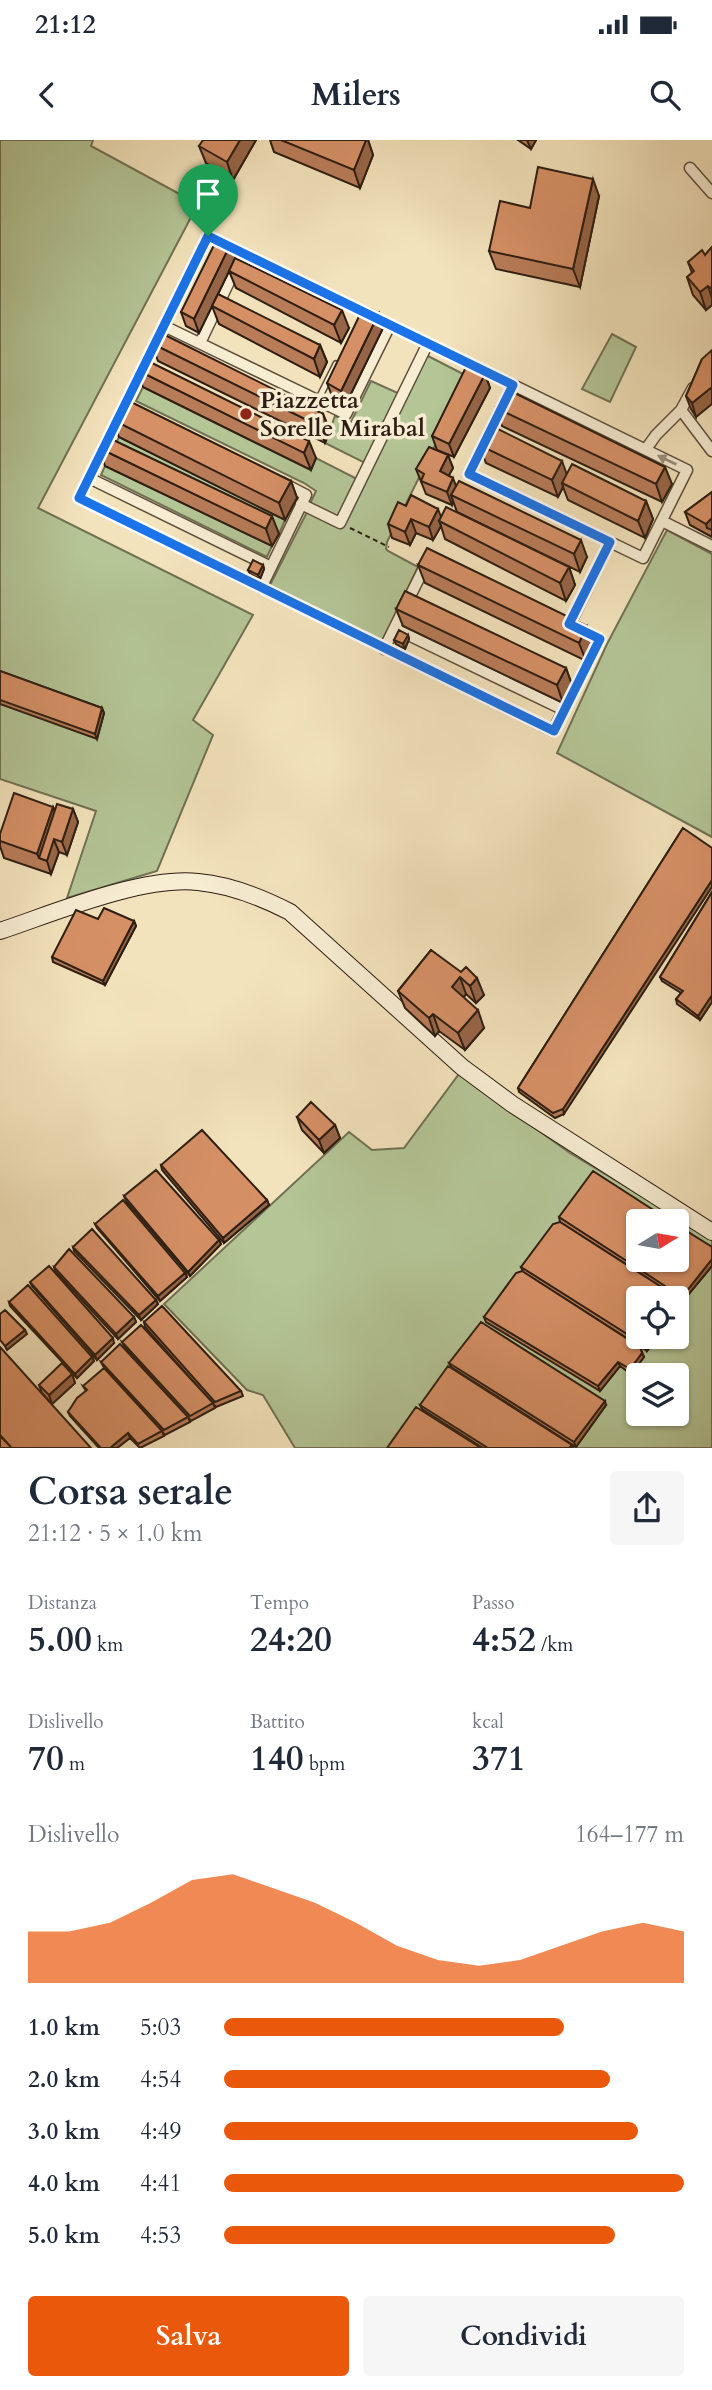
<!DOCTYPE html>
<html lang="it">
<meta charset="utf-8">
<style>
:root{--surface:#fff;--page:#f6f6f7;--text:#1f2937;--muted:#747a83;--accent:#ea580c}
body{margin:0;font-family:Cardo,serif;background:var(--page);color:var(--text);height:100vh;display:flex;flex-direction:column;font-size:26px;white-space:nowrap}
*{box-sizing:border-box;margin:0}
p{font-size:23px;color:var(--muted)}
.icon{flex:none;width:38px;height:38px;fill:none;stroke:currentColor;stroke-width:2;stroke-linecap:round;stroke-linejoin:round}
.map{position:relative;height:1308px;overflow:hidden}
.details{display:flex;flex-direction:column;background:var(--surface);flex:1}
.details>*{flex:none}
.needle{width:46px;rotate:79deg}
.buttons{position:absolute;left:626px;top:1069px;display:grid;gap:14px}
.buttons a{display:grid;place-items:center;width:63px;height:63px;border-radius:7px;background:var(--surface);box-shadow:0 2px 5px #0004;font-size:35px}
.pin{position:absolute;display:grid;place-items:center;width:60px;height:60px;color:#fff;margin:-72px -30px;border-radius:50% 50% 50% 0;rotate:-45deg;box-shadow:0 0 7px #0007}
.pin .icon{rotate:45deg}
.round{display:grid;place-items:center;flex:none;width:74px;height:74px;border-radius:7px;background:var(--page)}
.headline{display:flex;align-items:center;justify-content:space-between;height:119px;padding:0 28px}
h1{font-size:38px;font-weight:700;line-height:52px}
.metrics{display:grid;grid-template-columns:repeat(3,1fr);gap:10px;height:119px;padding:7px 28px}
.metrics div{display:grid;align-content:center}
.metrics b{font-size:35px;font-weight:700}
.metrics small{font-size:19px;font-weight:400}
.metrics p{font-size:19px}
.chart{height:196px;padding:14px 28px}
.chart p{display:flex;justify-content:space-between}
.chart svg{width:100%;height:126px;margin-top:7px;fill:var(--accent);opacity:.7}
.button{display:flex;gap:14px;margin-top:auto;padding:14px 28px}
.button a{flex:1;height:80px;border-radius:7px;background:var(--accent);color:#fff;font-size:28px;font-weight:700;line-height:80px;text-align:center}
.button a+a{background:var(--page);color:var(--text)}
ul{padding:0 28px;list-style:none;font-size:23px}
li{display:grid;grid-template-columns:112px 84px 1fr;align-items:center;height:52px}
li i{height:18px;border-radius:9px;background:var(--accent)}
.status{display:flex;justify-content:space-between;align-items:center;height:49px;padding:0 35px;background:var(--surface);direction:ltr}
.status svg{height:19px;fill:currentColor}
header{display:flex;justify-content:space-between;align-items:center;height:91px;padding:0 28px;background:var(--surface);font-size:32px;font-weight:700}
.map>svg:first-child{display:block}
</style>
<div class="status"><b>21:12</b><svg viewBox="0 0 49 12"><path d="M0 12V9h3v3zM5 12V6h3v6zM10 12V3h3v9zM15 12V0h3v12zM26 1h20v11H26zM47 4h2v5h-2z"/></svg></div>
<header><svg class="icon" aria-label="back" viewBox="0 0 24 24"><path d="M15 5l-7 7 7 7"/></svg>Milers<svg class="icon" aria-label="search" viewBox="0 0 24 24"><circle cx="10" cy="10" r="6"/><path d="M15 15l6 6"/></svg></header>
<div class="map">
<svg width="712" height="1309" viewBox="0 0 712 1309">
<rect width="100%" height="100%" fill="#f3e3bc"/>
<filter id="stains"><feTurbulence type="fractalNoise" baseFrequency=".00286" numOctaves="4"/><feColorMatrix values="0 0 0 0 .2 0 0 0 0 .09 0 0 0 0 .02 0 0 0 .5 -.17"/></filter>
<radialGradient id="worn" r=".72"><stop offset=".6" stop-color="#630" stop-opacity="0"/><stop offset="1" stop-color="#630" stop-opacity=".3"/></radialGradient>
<path fill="#b4c596" stroke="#707154" stroke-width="2" fill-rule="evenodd" d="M0,0H93L91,6L198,64L38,368L253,475L193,580L213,595L157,731L67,758L96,671L0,639Z
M612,194L636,207L610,262L582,249Z
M426,215L469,237L387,402L386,409L388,411L418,427L383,501L270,445L307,372L340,385Z
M371,241L400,254L367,324L325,303L335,276L351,282Z
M143,247L310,330L316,318L359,340L339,380L309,366L316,351L304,343L136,261Z
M119,297L285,380L279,394L111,314Z
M105,326L272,406L267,417L101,335Z
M667,390L712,414V697L557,613L607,504Z
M459,934L570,1013L712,1098V1308H295L263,1255L247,1250L164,1164L349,992L372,1010L404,1008ZM639,1082H677V1120H639ZM639,1158H677V1197H639ZM639,1236H677V1274H639Z"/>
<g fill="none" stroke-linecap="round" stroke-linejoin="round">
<g stroke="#5e4e3c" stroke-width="8">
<path id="lane" d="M318,260L336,224"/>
</g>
<g stroke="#5e4e3c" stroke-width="13">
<path id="street" d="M690,28L712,53
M164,186L346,274L390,185
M200,203L237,125
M513,245L469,334L643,418L687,330L208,96L79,358L553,591L600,499L580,489
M681,270L712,311
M646,309L656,295L681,270L693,248
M89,338L271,427
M301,364L340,383L428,203
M662,381L712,406
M261,448L306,355L281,342
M570,484L610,402
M396,489L564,570
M384,509L427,422"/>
</g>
<g stroke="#2d1d12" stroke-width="18">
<path id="secondary" d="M0,791C54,773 142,736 198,742C231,745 261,757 290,772L462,927L512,964L712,1092"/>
</g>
<path stroke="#2d1d12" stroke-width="2" stroke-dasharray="5 3.5" stroke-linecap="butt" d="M350,388L389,407"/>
<use href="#lane" stroke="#f7edd3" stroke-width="5"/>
<use href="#street" stroke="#f7edd3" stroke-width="10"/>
<use href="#secondary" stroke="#f7edd3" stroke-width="16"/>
</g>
<path fill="#b87c58" stroke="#2d1d12" stroke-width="2" d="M256,0L233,40L206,23L199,6Z
M270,0H368L373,15L360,48L274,12Z
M518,0H536L531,9Z
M599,56L580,147L496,129L489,111L530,68Z
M712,107V165L706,170L693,155L687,137L692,133L688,122L705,115Z
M236,117L199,193L186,186L181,172Z
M229,131L349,188L341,203L236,148Z
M212,166L320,205L327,222L320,237L219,184Z
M379,173L384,186L346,264L332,256L327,243Z
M151,203L323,274L330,291L325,303L158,221Z
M702,219L696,277L691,269L686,256Z
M137,230L316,318L311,330L143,247Z
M485,234L490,248L454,317L437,310L432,296Z
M496,268L672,344L662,362L502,286Z
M113,280L291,341L297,358L285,380L119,297Z
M479,305L646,361L653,379L645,398L568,360L563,347L558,357L486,323Z
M99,308L279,394L272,406L105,326Z
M448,315L453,328L449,335L456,345L587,417L580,432L457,372L453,361L452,365L426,354L416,329Z
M712,352V397L690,385L685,372Z
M406,366L441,377L569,427L575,445L566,461L445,399L441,386L433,400L416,393L410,405L392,398L388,384Z
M263,425L264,429L260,439L250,434L248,430Z
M418,425L594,503L586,521L425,443Z
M396,469L566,528L572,545L563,563L403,486Z
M408,495L409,499L405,509L396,504L394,500Z
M0,531L102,568L104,573L97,599L0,564Z
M53,667L55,671L73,669L78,682L67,715L59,712L51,734L4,718L0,706V701Z
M683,688L564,974L555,978L519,952L518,948Z
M712,752V862L700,880L677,864L676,859L681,853L662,841L660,837Z
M98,779L134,781L136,786L105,845L53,822L52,817Z
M431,810L484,855L476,863L466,854L464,857L484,888L465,910L439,891L435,896L405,868L398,851Z
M297,977L335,985L340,998L324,1013L302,990Z
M161,1025L267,1060L269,1065L224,1103L162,1030Z
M124,1056L219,1100L221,1104L190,1136L126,1061Z
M559,1077L712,1107V1126L683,1161L677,1157L681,1168L647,1211L523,1132L521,1127L661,1147L560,1082Z
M95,1084L185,1133L187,1137L160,1161L97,1088Z
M73,1107L156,1160L158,1164L141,1180L74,1111Z
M54,1127L134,1177L136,1182L118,1199L55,1131Z
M30,1142L114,1203L97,1220L32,1146Z
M9,1162L92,1217L94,1221L77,1238L10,1166Z
M484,1177L640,1207L644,1217L631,1234L620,1226L600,1251L486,1182Z
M144,1182L241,1251L243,1256L216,1267L145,1187Z
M122,1202L213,1263L215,1268L191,1281L188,1277L190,1282L165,1295L103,1226L101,1222L185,1274L124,1206Z
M449,1223L606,1265L576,1307L451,1227Z
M72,1234L75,1243L52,1264L42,1253L39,1245Z
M83,1246L162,1291L164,1296L140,1308L130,1298L117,1308H99L70,1276L68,1272L86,1251Z
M420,1265L572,1305L573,1308H483L422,1269Z"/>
<path fill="#966547" stroke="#2d1d12" stroke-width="2" d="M240,0H256L233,40L227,22Z
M366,0H368L373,15L360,48L354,30Z
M527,0H536L531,9Z
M593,39L599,56L580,147L573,129Z
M231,103L236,117L199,193L194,179Z
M708,146L712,158V165L706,170L700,152Z
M342,170L349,188L341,203L334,185Z
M379,173L384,186L346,264L341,251Z
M320,205L327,222L320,237L314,219Z
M485,234L490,248L454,317L449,304Z
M712,247V264L696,277L692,263Z
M323,274L330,291L325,303L319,286Z
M309,301L316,318L311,330L304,313Z
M448,315L453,328L444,344L440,331Z
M562,321L568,338L562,343L563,347L558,357L552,340Z
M665,327L672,344L662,362L656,344Z
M453,338L458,351L451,355L453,361L452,365L447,352Z
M291,341L297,358L285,380L279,363Z
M646,361L653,379L645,398L638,381Z
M438,369L443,382L439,381L441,386L433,400L429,387Z
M272,376L279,394L272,406L266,389Z
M712,378V390L707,388L706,384Z
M411,379L416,393L410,405L405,392Z
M581,400L587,417L580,432L574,414Z
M263,425L264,429L260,439L258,435Z
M569,427L575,445L566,461L560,443Z
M587,486L594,503L586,521L579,503Z
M408,495L409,499L405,509L403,504Z
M566,528L572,545L563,563L557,545Z
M102,568L104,573L97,599L95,594Z
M53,667L60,684L54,700L59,712L51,734L47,721L39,718L37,714Z
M73,669L78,682L67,715L62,702Z
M712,740V747L564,974L563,969Z
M134,781L136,786L105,845L103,841Z
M460,837L466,854L458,864L452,847Z
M477,838L484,855L476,863L470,846Z
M712,855V862L700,880L698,876Z
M478,870L484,888L465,910L458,893Z
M433,874L439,891L435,896L429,878Z
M335,985L340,998L324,1013L319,1000Z
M267,1060L269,1065L224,1103L223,1098Z
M219,1100L221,1104L190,1136L188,1132Z
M712,1119V1126L683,1161L682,1157Z
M185,1133L187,1137L160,1161L158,1156Z
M156,1160L158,1164L141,1180L139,1175Z
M679,1163L681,1168L677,1172V1165Z
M134,1177L136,1182L118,1199L116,1194Z
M25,1190L27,1194L7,1210L5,1206Z
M653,1197H658L647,1211L646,1206Z
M113,1198L114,1203L97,1220L95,1215Z
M642,1213L644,1217L631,1234L630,1229Z
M92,1217L94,1221L77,1238L75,1234Z
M618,1222L620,1226L600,1251L598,1246Z
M72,1234L75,1243L52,1264L49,1255Z
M605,1261L606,1265L576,1307L574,1302Z
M128,1293L130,1298L117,1308H110Z"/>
<path fill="#d69066" stroke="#2d1d12" stroke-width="2" d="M203,0H240L227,22L199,6Z
M281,0H366L354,30Z
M538,27L593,39L573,129L489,111L500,61L530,68Z
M218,97L231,103L194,179L181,172Z
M712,107V149L708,146L700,152L687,137L694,131L688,122L702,110L705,115Z
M235,118L342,170L334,185L229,131Z
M218,154L320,205L314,219L212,166Z
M364,166L379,173L341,251L327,243Z
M157,191L323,274L319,286L151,203Z
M712,210V247L692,263L686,256L702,219Z
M142,218L309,301L304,313L137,230Z
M467,225L485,234L449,304L432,296Z
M506,249L665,327L656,344L496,268Z
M123,258L291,341L279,363L113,280Z
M490,285L562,321L552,340L479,305Z
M105,296L272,376L266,389L99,308Z
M429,307L448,315L440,331L453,338L447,352L421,341L424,334L416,329Z
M572,324L646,361L638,381L562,343Z
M459,341L581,400L574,414L451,355Z
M712,352V378L706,384L685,372Z
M411,355L438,369L429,387L411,379L405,392L388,384L398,362L406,366Z
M446,367L569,427L560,443L439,381Z
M427,408L587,486L579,503L418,425Z
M253,420L263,425L258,435L248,430Z
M405,451L566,528L557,545L396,469Z
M399,490L408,495L403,504L394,500Z
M0,531L102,568L95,594L0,560Z
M14,653L53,667L37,714L0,701V694Z
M57,664L73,669L62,702L54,699L47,721L39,718Z
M683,688L712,708V740L563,969L553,973L518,948Z
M712,752V855L698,876L676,859L683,851L660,837Z
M104,768L134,781L103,841L52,817L76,770L98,779Z
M431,810L461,832L466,827L477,838L470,846L460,837L452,847L478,870L458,893L433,874L429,878L398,851Z
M311,962L335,985L319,1000L297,977Z
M202,990L267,1060L223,1098L161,1025Z
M156,1030L219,1100L188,1132L124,1056Z
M593,1031L672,1082H639V1120H677V1085L712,1107V1119L682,1157L559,1077Z
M123,1060L185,1133L158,1156L95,1084Z
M560,1082L677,1157L679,1163L677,1165V1158H639V1197H653L646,1206L521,1127L553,1084Z
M92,1089L156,1160L139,1175L73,1107Z
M69,1109L134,1177L116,1194L54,1127Z
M49,1126L113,1198L95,1215L30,1142Z
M522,1131L640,1207L642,1213L630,1229L618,1222L598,1246L484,1177L516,1133Z
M28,1145L92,1217L75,1234L9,1162Z
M162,1166L241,1251L215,1262L144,1182Z
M5,1170L25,1190L5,1206L0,1200V1174Z
M481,1182L605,1261L574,1302L449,1223Z
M141,1185L213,1263L190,1276L122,1202Z
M120,1204L188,1277L164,1290L101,1222Z
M0,1207L91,1308H0V1296L11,1307L0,1295Z
M62,1223L72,1234L49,1255L39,1245Z
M448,1226L572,1305L569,1308H488L420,1265Z
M104,1228L162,1291L138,1304L128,1293L110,1308H101L68,1272L77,1258L87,1250L83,1246Z
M416,1267L481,1308H387Z"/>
<defs><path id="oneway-solid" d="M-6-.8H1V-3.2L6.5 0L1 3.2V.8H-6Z" transform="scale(1.75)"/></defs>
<use fill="#9c8f7c" href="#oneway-solid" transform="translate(667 320) rotate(-154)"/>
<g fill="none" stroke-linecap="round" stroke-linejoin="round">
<g stroke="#fff" stroke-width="14">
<path id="route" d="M208,96L513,245L469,334L610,402L569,484L600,499L554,591L79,358Z"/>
</g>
<use href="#route" stroke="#1a73e8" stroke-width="9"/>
</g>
<circle fill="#8f2418" stroke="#f7edd3" stroke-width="2.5" cx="246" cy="274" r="7"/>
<g text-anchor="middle" stroke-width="7" stroke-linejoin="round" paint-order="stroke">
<g font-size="24" font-weight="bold" fill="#2d1d12" stroke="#f7edd3" text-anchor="start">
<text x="260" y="268">Piazzetta<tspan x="260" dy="28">Sorelle Mirabal</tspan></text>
</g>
</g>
<rect width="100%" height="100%" filter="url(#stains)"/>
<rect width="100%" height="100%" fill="url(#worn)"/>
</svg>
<div class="buttons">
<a><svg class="needle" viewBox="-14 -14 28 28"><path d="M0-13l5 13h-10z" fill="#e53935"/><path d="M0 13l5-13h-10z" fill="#747a83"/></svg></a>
<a><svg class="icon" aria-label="locate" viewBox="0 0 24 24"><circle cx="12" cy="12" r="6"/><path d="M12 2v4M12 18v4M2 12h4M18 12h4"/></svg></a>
<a><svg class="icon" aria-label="layers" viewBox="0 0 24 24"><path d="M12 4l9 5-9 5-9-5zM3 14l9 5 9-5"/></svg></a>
</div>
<div class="pin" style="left:208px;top:96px;background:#1e9e55"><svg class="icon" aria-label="arrive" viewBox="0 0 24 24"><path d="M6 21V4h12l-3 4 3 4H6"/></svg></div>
</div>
<section class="details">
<div class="headline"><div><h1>Corsa serale</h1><p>21:12 · 5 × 1.0 km</p></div><a class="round"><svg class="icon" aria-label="share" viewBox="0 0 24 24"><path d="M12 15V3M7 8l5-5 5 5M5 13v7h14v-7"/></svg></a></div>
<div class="metrics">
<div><p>Distanza</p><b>5.00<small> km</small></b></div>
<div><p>Tempo</p><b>24:20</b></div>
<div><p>Passo</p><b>4:52<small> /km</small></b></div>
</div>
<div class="metrics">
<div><p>Dislivello</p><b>70<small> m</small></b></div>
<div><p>Battito</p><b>140<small> bpm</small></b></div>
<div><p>kcal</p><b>371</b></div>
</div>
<div class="chart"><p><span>Dislivello</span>164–177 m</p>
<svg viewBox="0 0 160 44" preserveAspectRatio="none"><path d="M0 44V26L10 26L20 23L30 16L40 8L50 6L60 11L70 16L80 23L90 31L100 36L110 38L120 36L130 31L140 26L150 23L160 26V44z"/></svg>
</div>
<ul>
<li><b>1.0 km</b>5:03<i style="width:74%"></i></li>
<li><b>2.0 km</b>4:54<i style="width:84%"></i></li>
<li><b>3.0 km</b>4:49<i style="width:90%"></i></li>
<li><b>4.0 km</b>4:41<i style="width:100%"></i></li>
<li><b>5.0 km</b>4:53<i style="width:85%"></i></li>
</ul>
<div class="button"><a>Salva</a><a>Condividi</a></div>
</section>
